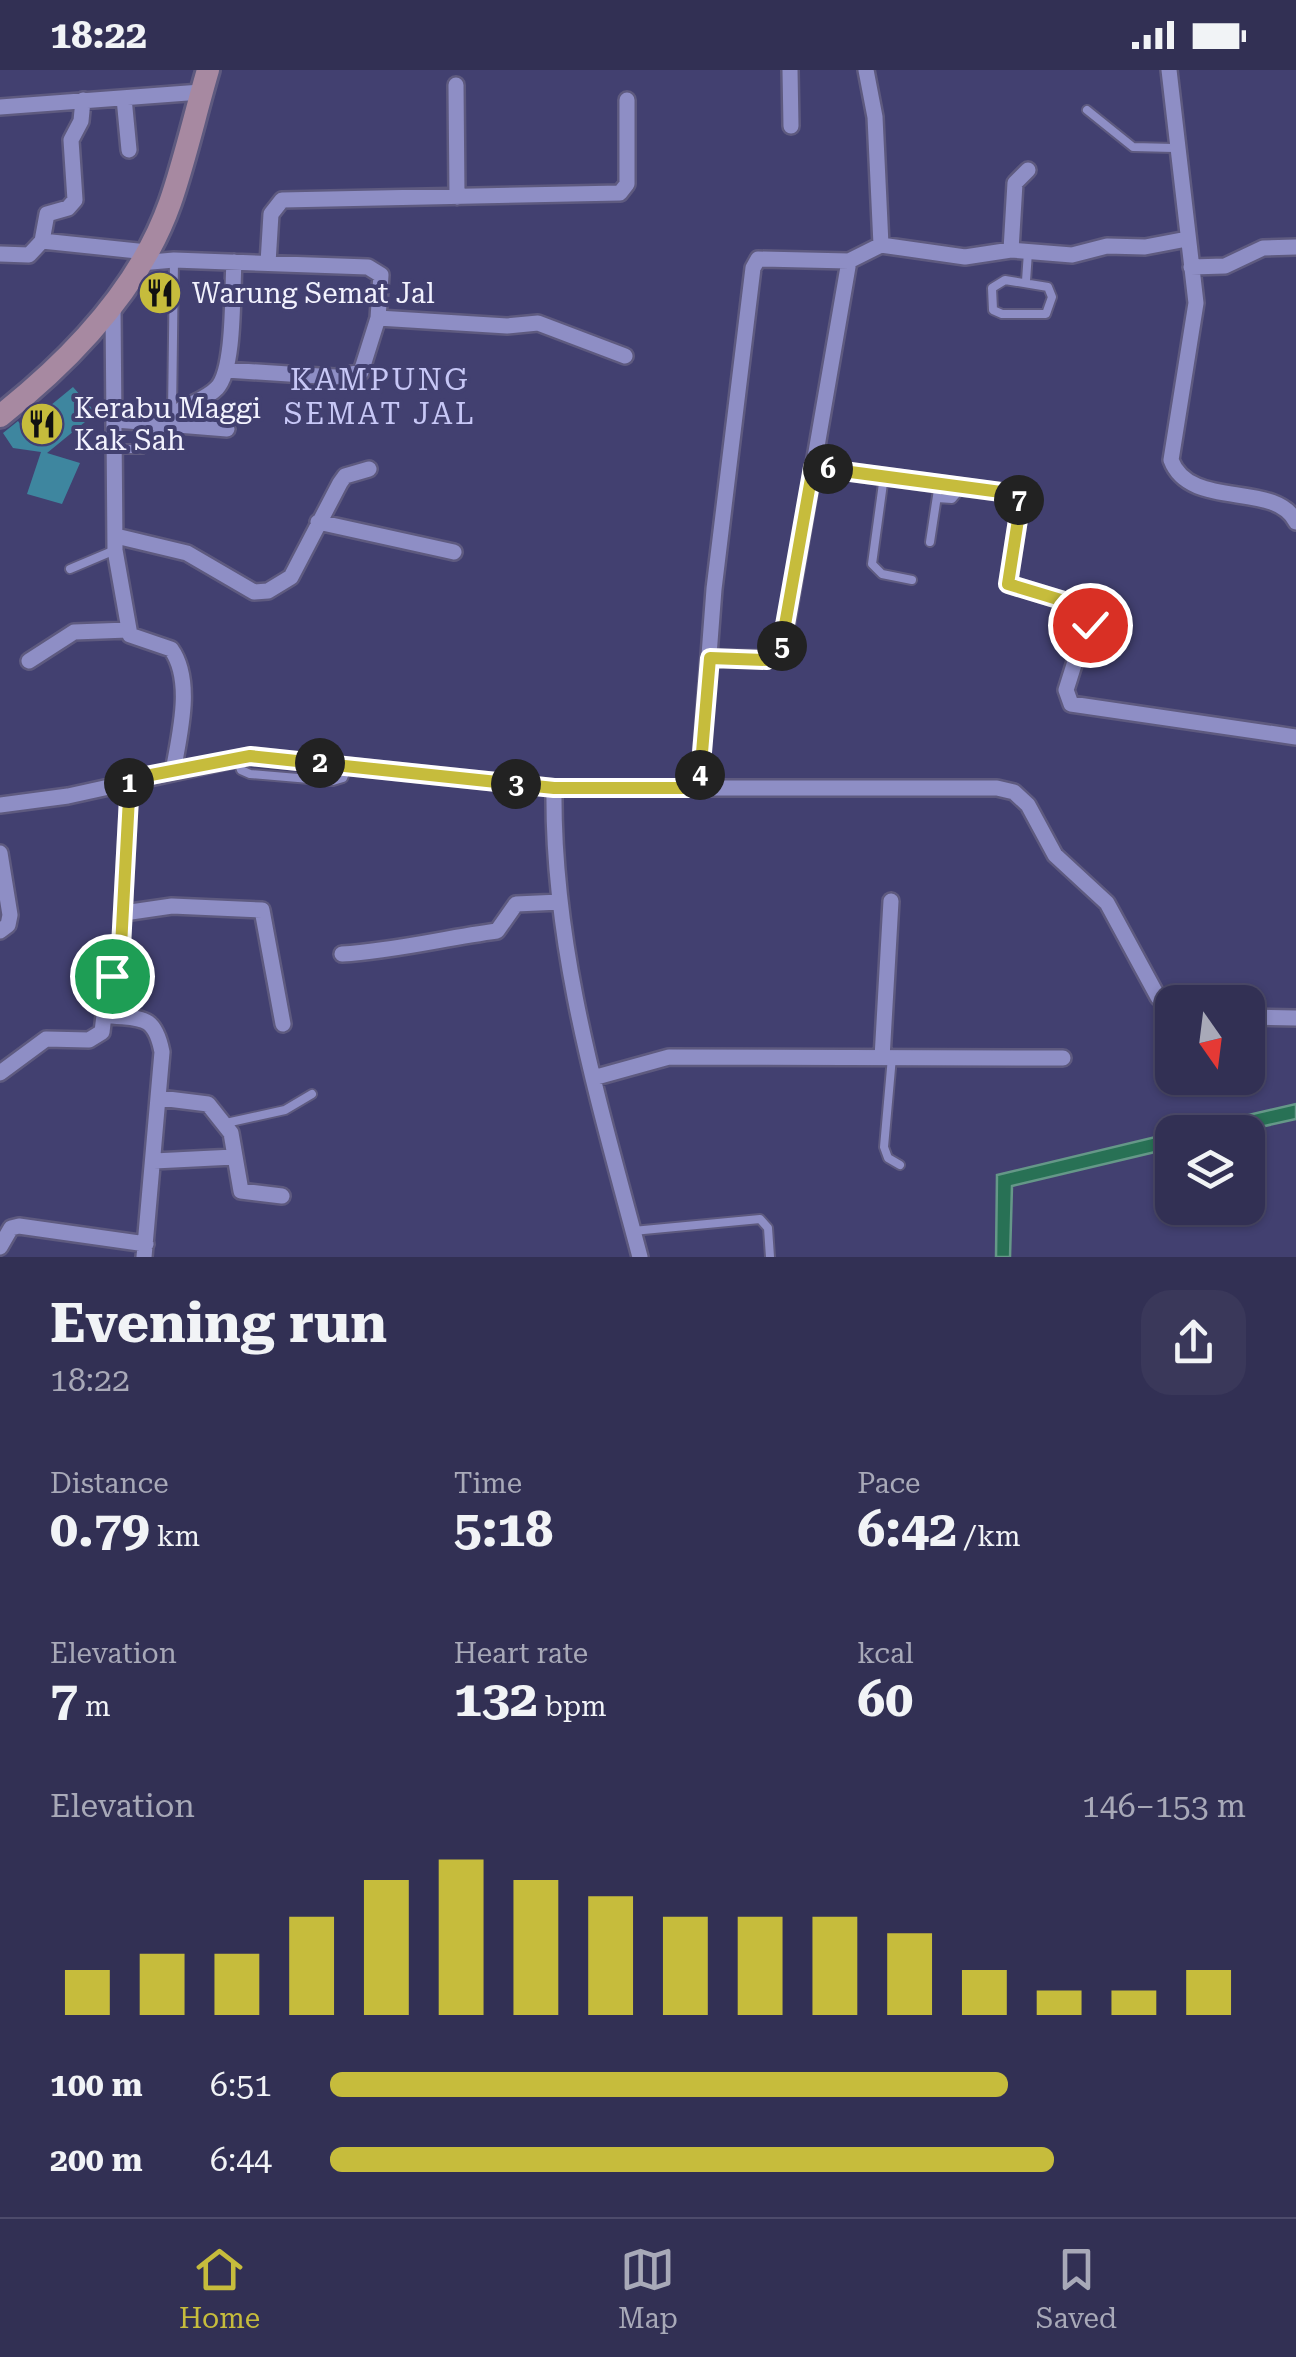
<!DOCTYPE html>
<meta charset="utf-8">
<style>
:root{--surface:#323054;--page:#3a385a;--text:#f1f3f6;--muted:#a8a9b8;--line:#4d4b6b;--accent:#c6bc3c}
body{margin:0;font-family:"Roboto Serif",serif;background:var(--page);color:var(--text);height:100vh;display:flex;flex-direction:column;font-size:38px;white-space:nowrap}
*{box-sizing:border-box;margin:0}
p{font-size:32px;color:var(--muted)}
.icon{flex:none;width:55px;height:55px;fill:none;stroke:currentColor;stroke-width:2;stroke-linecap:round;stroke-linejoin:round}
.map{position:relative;height:1187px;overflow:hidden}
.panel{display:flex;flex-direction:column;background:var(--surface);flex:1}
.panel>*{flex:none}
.needle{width:65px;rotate:166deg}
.tools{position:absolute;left:1155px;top:915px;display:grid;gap:20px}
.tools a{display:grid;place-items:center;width:110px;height:110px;border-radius:20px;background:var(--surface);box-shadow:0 2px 8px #0004,0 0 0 2px var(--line);font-size:50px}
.pin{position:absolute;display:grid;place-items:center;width:85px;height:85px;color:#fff;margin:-42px;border:5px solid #fff;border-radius:50%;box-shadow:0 2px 10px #0007}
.km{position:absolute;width:50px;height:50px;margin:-25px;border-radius:50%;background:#222;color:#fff;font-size:28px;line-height:50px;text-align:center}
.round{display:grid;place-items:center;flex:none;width:105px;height:105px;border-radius:30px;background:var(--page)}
.headline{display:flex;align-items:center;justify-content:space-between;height:170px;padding:0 50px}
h1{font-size:55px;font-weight:700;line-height:75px}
.stats{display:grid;grid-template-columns:repeat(3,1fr);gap:15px;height:170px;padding:10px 50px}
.stats div{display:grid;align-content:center}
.stats b{font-size:50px;font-weight:700}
.stats small{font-size:28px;font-weight:400}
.stats p{font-size:28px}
.chart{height:280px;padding:20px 50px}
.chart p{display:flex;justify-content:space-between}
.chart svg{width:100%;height:180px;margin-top:10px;stroke:var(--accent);stroke-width:6}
ul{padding:0 50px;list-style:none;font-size:32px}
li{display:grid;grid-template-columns:160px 120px 1fr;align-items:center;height:75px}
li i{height:25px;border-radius:12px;background:var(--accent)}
.status{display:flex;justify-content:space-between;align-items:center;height:70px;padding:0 50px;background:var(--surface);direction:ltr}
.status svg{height:28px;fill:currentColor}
.tab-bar{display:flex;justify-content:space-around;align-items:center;height:140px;border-top:2px solid var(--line);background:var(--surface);font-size:28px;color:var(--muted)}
.tab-bar a{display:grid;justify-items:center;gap:5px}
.tab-bar .selected{color:var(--accent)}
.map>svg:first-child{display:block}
</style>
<div class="status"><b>18:22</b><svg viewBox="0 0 49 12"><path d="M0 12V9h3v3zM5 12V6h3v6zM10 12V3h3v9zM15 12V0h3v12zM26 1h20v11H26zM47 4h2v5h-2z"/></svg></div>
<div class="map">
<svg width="1296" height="1187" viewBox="0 0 1296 1187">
<rect width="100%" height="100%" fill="#424070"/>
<path fill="#287155" stroke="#659888" stroke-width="2.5" d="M1296,1034V1049L1238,1062H1175Z
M1172,1063V1078L1012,1116L1010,1187H996L997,1105Z"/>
<path fill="#3e869f" d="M166,202V244L144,236Z
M73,317L96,343L47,383L80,393L62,434L27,424L41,382L13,378L3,363L18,351L23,358Z"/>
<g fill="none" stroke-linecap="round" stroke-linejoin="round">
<g stroke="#5e5a7f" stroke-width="12">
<path id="lane" d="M1087,40L1133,77L1174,78
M1005,210L1048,217L1052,227L1046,244H1002L993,240L992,218Z
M1026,211L1028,182
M172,344L174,190
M117,379H142L163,357
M884,406L872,494L882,504L912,510
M937,428L952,429L963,416
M930,472L939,413
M70,499L115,480
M237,688L241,700L250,704L333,711L343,708L348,696
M892,987L884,1077L888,1088L900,1095
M226,1053L285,1040L312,1024
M633,1161L760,1149L768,1158L770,1187"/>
</g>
<g stroke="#5e5a7f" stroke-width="20">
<path id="street" d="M790,0L791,56
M866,0L875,47L881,175
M1169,0L1196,233L1171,390C1190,441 1276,410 1296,452
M456,15L457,127
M124,28L129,80
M83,30L81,51L71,70L75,130L68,138L47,144L42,171L147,182
M0,37L201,22
M1011,180L1015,113L1028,100
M0,184L29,185L42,171
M140,193L174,190L368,197L381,205L378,248L361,302L335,307L226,300
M268,193L271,144L282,130L620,123L627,114V30
M1191,197L1225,196L1263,178L1296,177
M113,236L115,480L130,565L171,579C194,611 179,666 173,702
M378,248L507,256L538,253L625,286
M116,350L227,359
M166,354C178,334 202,334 217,318C235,299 232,220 234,192
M813,397L1015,424L1020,437L1008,514L1084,537L1090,544L1066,620L1071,634L1296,667
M318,452L454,482
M116,466L187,483L254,522L268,521L291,507L340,413L345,406L369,399
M710,588L772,589L782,579L849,191
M29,591L74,562L128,560
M554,718C552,880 599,1032 640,1187
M699,718L714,519L753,198L758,189L849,191L881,175L965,187L1011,180L1072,185L1107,176L1145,177L1187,169
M0,735L68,726L250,686L554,718H997L1014,722L1028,735L1055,785L1107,833L1158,927L1172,937
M0,783L10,845L8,855L0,861
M124,843L172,836L262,840L283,954
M342,884C395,881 444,868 497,861L516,834L560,832
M105,945C140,950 154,942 162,982L144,1187
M1248,947L1296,948
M882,988L891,831
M0,1003L46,969L89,970L102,962L108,912L120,895L130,709
M593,1008L669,987L1063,988
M160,1028L208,1034L231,1063L241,1121L282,1126
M154,1091L234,1087
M0,1177L11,1158L19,1156L146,1174"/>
</g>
<g stroke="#5e5a7f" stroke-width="28">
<path id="secondary" d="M0,346C71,290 139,220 170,133C185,90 195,44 208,0"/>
</g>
<use href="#lane" stroke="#8e8ec5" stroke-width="8"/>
<use href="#street" stroke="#8e8ec5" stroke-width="15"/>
<use href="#secondary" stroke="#a789a1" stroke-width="22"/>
</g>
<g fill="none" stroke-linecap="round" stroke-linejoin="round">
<g stroke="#fff" stroke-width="20">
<path id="route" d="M112,906L120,895L130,709L250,686L554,718H699L710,588L767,590L780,583L813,397L1016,424L1020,437L1008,514L1084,537L1090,555"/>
</g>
<use href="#route" stroke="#c6bc3c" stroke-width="12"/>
</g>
<defs>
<g id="restaurant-disc" transform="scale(2.25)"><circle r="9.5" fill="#c6bc3c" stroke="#424070"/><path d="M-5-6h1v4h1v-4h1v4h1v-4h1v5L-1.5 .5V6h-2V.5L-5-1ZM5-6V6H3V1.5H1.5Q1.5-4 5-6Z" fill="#111"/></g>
</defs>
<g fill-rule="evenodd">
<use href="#restaurant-disc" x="160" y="223"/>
<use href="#restaurant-disc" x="42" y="354"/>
</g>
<g text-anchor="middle" stroke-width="8" stroke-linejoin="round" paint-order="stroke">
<g font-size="28" fill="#f2f2fe" stroke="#424070" text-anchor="start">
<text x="192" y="233">Warung Semat Jal</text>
<text x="74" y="348">Kerabu Maggi<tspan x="74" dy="32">Kak Sah</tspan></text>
</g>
<g font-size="30" letter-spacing="2.5" fill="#c7c7f6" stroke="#424070">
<text x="380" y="320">KAMPUNG<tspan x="380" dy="34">SEMAT JAL</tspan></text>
</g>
</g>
</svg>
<div class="tools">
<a><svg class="needle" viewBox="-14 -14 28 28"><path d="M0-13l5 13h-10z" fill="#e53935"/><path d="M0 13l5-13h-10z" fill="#a8a9b8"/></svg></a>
<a><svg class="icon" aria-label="layers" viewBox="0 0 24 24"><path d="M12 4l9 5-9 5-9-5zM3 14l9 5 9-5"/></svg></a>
</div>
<div class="pin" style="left:112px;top:906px;background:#1e9e55"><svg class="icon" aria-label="arrive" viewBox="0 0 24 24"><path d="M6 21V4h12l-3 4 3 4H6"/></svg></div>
<div class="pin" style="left:1090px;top:555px;background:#d93025"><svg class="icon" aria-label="check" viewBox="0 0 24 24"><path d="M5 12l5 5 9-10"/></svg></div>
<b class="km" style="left:129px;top:713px">1</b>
<b class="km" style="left:320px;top:693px">2</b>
<b class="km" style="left:516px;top:714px">3</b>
<b class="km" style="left:700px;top:705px">4</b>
<b class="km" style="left:782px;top:576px">5</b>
<b class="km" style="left:828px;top:399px">6</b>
<b class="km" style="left:1019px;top:430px">7</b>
</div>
<section class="panel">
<div class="headline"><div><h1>Evening run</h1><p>18:22</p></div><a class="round"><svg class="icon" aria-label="share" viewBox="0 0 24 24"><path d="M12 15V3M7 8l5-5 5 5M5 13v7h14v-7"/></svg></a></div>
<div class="stats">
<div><p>Distance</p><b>0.79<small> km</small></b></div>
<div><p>Time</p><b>5:18</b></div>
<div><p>Pace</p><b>6:42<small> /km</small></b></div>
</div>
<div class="stats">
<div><p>Elevation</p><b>7<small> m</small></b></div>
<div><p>Heart rate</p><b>132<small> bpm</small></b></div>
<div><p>kcal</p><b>60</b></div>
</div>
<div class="chart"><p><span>Elevation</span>146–153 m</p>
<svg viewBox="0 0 160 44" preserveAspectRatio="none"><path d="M5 44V33M15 44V29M25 44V29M35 44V20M45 44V11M55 44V6M65 44V11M75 44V15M85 44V20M95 44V20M105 44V20M115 44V24M125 44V33M135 44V38M145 44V38M155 44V33"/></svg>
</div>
<ul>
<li><b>100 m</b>6:51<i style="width:74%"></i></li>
<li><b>200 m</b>6:44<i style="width:79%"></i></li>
</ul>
</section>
<nav class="tab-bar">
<a class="selected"><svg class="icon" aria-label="home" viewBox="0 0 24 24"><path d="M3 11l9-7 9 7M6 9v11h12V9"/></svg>Home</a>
<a><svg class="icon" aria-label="map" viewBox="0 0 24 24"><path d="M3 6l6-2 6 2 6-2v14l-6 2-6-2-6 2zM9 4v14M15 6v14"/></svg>Map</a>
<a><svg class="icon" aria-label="saved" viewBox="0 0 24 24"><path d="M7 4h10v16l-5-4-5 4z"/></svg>Saved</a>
</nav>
